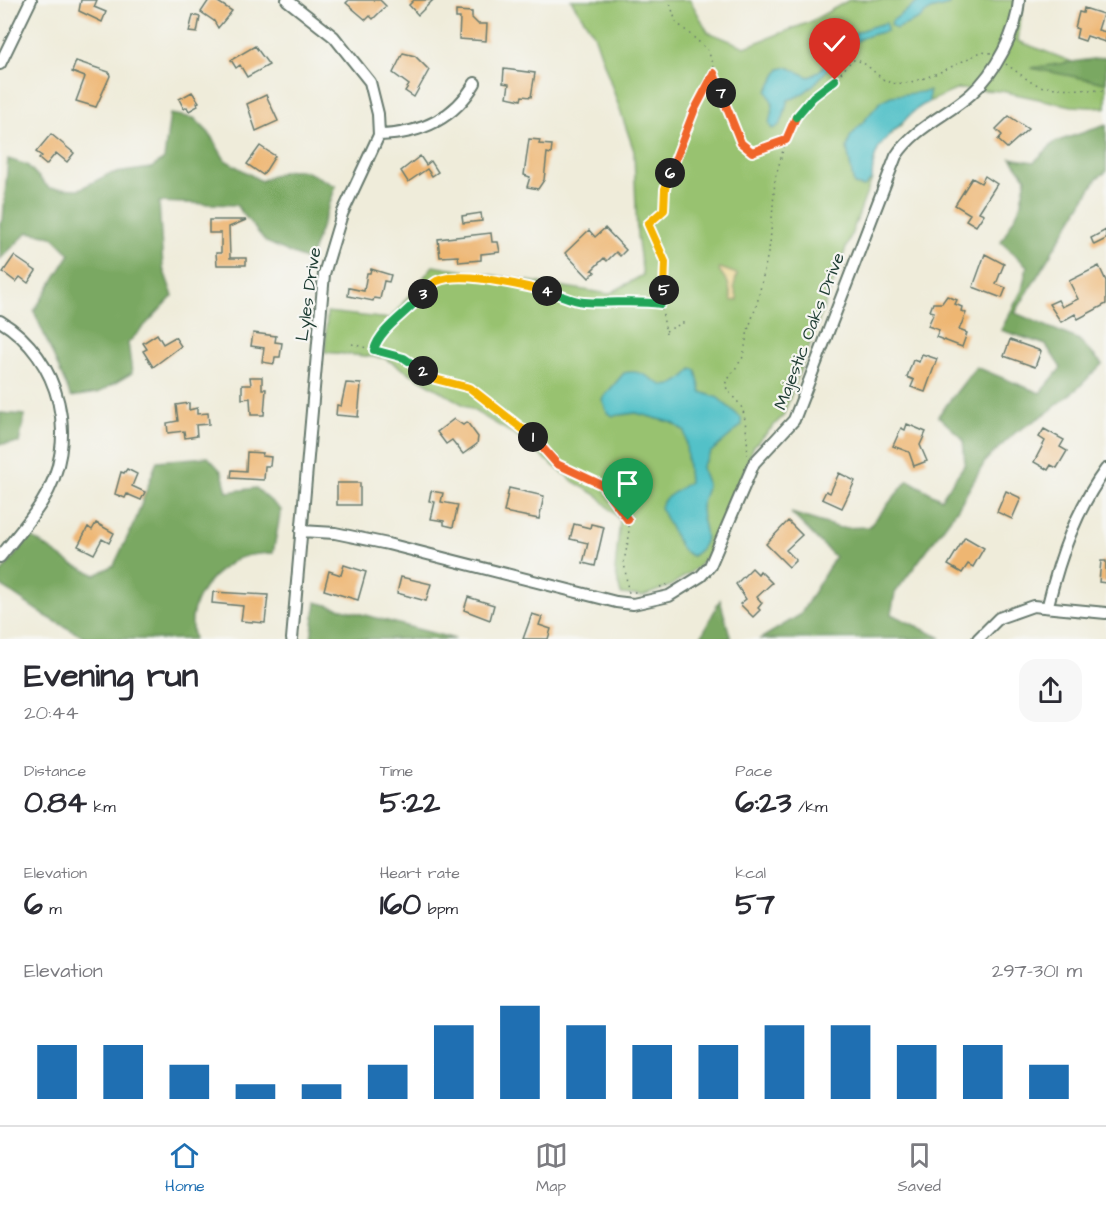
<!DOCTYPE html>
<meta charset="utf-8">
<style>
:root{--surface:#fff;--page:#f7f7f7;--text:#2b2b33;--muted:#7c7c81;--line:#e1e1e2;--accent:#1f6fb2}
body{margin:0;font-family:"Architects Daughter",sans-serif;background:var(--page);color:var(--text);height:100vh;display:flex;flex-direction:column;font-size:22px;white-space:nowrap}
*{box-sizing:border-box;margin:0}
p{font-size:20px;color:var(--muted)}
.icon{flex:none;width:33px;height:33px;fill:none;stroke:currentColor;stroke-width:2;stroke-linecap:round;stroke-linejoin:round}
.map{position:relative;height:639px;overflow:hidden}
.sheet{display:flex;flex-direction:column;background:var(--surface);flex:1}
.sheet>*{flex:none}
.pin{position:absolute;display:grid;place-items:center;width:51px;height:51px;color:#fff;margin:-62px -26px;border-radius:50% 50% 50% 0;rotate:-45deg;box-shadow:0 0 6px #0007}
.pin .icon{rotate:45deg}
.km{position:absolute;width:30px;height:30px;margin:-15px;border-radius:50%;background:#222;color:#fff;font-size:16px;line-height:30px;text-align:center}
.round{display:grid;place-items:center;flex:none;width:63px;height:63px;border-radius:18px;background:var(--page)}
.headline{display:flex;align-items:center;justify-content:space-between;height:102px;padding:0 24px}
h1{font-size:33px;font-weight:800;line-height:45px}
.stats{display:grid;grid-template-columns:repeat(3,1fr);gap:9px;height:102px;padding:6px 24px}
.stats div{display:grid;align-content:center}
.stats b{font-size:30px;font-weight:800}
.stats small{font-size:16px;font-weight:400}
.stats p{font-size:16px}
.chart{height:168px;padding:12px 24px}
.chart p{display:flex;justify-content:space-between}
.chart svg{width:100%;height:108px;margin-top:6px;stroke:var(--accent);stroke-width:6}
.tab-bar{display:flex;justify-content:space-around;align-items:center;height:84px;border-top:2px solid var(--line);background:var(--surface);font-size:16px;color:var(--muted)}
.tab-bar a{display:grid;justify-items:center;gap:3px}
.tab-bar .active{color:var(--accent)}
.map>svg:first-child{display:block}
</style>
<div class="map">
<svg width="1106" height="639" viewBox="0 0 1106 639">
<rect width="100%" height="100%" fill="#f6f6f2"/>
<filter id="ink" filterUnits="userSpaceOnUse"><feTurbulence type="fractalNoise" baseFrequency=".0167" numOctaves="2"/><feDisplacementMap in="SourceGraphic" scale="12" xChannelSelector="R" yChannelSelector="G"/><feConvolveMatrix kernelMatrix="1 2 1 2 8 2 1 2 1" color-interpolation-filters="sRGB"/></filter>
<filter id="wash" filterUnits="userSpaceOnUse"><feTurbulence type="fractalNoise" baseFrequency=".008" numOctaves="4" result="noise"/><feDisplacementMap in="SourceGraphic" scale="24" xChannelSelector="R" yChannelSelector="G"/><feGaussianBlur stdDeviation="1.35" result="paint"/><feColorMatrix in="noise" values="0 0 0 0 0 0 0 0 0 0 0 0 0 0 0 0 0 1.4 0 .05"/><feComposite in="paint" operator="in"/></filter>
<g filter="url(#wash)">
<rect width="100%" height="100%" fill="#efecda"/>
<path fill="#98c26f" stroke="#5c8052" stroke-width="1.5" d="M571,0H690L708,32L745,47L810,22L849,0H1023L1018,41L1093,70L1106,69V108L1072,106L1001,91L958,89L912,109C896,141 873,132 872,179L783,416L754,446L714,546L698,567L670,586L643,596L621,594L615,570L620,520L598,496L574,482L512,433L384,358L325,352L327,312L390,319L433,266L609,294L643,275L637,236L634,151L594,34Z"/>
<path fill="#7aa862" stroke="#4c724b" stroke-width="1.5" d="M1106,57V83L1031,68Z
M170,114L194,118L209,133L225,160L261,181C298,162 301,169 336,186L309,261L266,242L236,205L159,202L163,268L173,296L128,343L132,373L98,393L71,397L34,311L70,254L52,236L28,232L0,259V222L3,220L8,159L27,165L49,188L80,189L109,174L151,168L164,159Z
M1106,125V172L1097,178L1015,313L1079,340L1102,364L1078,388L1047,413L1016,432L986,460L958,508L895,593L891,614L941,638L760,639L800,615L835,557L791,513L840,528L869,527L908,480L941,499L965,464L963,439L938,416L976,367L1040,393L1061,368L1046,345L1001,330L1022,290L1027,266L1001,242L1020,207L1026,178L1011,158L1034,162L1055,142Z
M0,413L25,415L19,443L0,444Z
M208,457L222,472L227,492L256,488L281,510L273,553C260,554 243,554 232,562C205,579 185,608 194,639H87L44,615L0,585V574L30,536L72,564L96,575L114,565L136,519L157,461Z
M720,600L731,639H700Z
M316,602L455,639H311Z"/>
<path fill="#eeda9e" stroke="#868c69" stroke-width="1.5" d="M720,268L737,274L734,287L738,300L732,301L728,283L719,270Z"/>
<path fill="#53c1c8" stroke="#397f7e" stroke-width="1.5" d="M921,0H949V5L930,10L919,19L896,29L891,26L892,21Z
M886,23L887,31C878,33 868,35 860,39C831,54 821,91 788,100C784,110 785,126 772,129L769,124L773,104L767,91L780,69L788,67L809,77C825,72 828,55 840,44C852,32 869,27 886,23Z
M929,91V102C915,108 910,115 899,126C880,143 872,152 872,179L864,187L854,185L847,148L850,137L881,101L891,96Z
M692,369L696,370L701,392L718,398L741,418L742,425L711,452L702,466C702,473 707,479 707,485C707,492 701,500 701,508C701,528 716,541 692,556L682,550L660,507L665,499L689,482L685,432L673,423L636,413L613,416L607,412L602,399L624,373C657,365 657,408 692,369Z"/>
<g id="blocks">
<path fill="#eeb672" d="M81,0H97L94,7L106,12L102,22L79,11Z
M209,0H215L232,11L218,28L214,21L201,12Z
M349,0H380L386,6L373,19L370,16L366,20L346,3Z
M414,0H433L418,15L409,5Z
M1084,8L1103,14L1098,30L1106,32L1105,42L1087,36L1085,41L1076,38L1078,29L1075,28L1079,12L1083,13Z
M456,11L472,12V18L478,24H487L486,41L459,39L460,18H456Z
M193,15L200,17L197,33L189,32Z
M255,46L269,65L247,77L240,65L236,68L231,60Z
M403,53L415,56L429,70L414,97L405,91L409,85L393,73Z
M76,61L109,72L110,76L96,107L76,101L85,77L72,72Z
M504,69L535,73L531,97L522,96L521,100L507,97L509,84L503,83Z
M192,92L199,102L197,103L198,106L189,111L187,107L184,109L179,99Z
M266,95L278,121L256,131L247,104Z
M1009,116L1028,129L1007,148L998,140L1002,135L996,129Z
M51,134L74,153L67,162L56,153L46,165L39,159L42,156L36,152Z
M529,139L540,140L539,144L552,145L551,154L547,153L544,180L538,189L527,187L530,177L524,175Z
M260,146L275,156L263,175L247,164Z
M420,156L426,165L431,161L438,172L432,176L427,169L408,182L401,171Z
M985,176L997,184L979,212L984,214L976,226L966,220L970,214L955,205L972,178L981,183Z
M481,213L482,221L463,223L462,216Z
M209,220H246L229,227L230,258H246V265H217L216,253H221V233H209Z
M605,228L626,250L620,256L616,252L607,261L604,258L592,270L595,272L589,278L565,253L589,230L595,237Z
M1106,230V239L1094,245L1091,238Z
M491,233L492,242H498L500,252L481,254V260L459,262L458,256L440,257L438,239Z
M985,254L1004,264L996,284L1006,288L1002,298L973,287Z
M14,256L36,271L28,283L20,277L16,282L3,272Z
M1099,266L1106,281V304L1078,319L1075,314L1061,322L1049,304L1058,300L1062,307L1078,299L1069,281Z
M371,269L391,275L389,282L384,281L380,299L374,298L373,301L348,296L349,288L364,291L367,273H370Z
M947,296L957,300L955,304L962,307L961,311L966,313L959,330L967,333L962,347L936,337L939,330L928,326L934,312L930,311L933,303H942Z
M253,333L276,336L275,342L282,343L280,357H275L274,364L262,362L264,348L251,346Z
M157,334L163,344L175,337L181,346L153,367L143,351L147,349L143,343Z
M1010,340L1041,351L1035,367L1004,356Z
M922,354L937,359L925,392L911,387L914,380L907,377L913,360L919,362Z
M250,377H262V389H266L264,415H251L250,398L242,399V385H251Z
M346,383L361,384L358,417L336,415L337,405L341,406Z
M189,403V410L197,408V414L208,413L209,424L196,425L197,436L185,438L184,431L168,433L167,423L178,421L176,405Z
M454,419L463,425L467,422L478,437L477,444L463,454L452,440L446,444L437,432Z
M907,424L926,432L920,445L927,461L914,466L909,452L893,446L901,428L905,430Z
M1044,429L1064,440L1060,447L1067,451L1057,468L1051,465L1048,470L1034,462L1045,441L1039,437Z
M247,452L263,453L262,456L271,457L270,466H265L264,480L231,478L232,470L246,471Z
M127,469L137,474L132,486L145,492L141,500L127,494L125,498L115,494L121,472L124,473Z
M839,473L855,481L842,508L822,499L826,491L830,493Z
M337,483H360V505H337Z
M509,488L544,496L539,519L504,512Z
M431,491L443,493L441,502L458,505L453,527L444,525V521L431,519L435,502L429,501Z
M1006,491L1021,498L1012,519L997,512Z
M788,521L802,535L786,550L796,560L789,567L766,544Z
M96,523L114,533L109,543L102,539L94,554L78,546L88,527L92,530Z
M574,524L590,528L591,524L604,527L595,566L583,563L588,543L570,539Z
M965,537L984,548L973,567L968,564L962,573L948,565Z
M1101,561H1106V583L1099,582Z
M344,565L366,572L358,600L324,590L329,571L341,575Z
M752,568L758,574L760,571L772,583L757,597L762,603L758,608L760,610L753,617L740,604L746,599L736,584Z
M401,577L431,584L426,601L397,593Z
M213,592L268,595L265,623L241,621L243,606L212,603Z
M468,597L494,605L490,620L464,610Z
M532,614L542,617L539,625L551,629L548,639H523Z"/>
</g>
</g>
<g filter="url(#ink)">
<use href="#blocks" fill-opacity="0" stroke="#687a6e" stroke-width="1.5"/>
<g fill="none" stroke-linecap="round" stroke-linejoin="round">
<g stroke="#687a6e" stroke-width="14">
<path id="minor" d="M287,0L334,37L370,82L378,114L379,135L342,214L324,274L292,639
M0,64L31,0
M379,135C420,134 454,119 475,83
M0,321C61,358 81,441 42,502C30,521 14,539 0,557
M301,531L335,533L388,544L616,602L633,604L669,596L701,576L710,566L754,463L794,420L896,156C915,127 946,116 971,94C995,73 1017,32 1019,0
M1048,605C1060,556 1076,510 1106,469
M978,639L999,618L1033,606L1106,613"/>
</g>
<path stroke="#687a6e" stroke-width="1.5" stroke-dasharray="1.5 4.5" stroke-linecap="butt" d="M1006,64L1031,82L1043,87L1106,91
M714,74L735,132L746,149L757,152L785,140
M666,331L687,321
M666,334L661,304L665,262L648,224L664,210L667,179L694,110L712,76L714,65L707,49L676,22L669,0
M352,344L404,358L435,379L470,388L535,439L557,464L602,485L628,520L629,537L624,561L628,591
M374,349C379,331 394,325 407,313C416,303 424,290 435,283C453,271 531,287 553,293C562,295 570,300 579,301C606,306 633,299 661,304
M747,455C749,450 745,413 742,408C737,399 728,394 725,384L743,357L748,330L757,304L770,244L775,180L788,131L802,109L835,80L852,60C865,59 875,75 886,81C909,92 960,62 981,52L991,53
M660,587L669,584
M628,592H638"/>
<use href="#minor" stroke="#fff" stroke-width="10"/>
</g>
</g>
<g fill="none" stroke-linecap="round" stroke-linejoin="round" filter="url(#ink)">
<g stroke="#fff" stroke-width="12">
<path id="split-1" d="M533,437L557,464L602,485L628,520"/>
</g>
<g stroke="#fff" stroke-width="12">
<path id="split-2" d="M423,371L435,379L470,388L533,437"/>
</g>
<g stroke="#fff" stroke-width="12">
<path id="split-3" d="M423,371L404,358L374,350C380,328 408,313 423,294"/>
</g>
<g stroke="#fff" stroke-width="12">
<path id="split-4" d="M423,294C427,289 432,284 437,281C463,270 520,286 547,291"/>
</g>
<g stroke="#fff" stroke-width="12">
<path id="split-5" d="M547,291C560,294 571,301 584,302C611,304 635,300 661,304L664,290"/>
</g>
<g stroke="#fff" stroke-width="12">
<path id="split-6" d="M664,290L665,262L648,224L664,210L665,189L670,173"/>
</g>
<g stroke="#fff" stroke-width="12">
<path id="split-7" d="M670,173L694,111L714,73L721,93"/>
</g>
<g stroke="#fff" stroke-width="12">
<path id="split-8" d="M721,93L741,143L752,152L786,140L796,117"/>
</g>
<g stroke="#fff" stroke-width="12">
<path id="split-9" d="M796,117L813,97L835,80"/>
</g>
<use href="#split-1" stroke="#f0652b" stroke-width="8"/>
<use href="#split-2" stroke="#f5b400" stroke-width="8"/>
<use href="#split-3" stroke="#22a559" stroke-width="8"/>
<use href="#split-4" stroke="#f5b400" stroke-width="8"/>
<use href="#split-5" stroke="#22a559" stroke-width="8"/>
<use href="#split-6" stroke="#f5b400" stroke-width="8"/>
<use href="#split-7" stroke="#f0652b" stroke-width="8"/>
<use href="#split-8" stroke="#f0652b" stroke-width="8"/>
<use href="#split-9" stroke="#22a559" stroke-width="8"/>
</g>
<g text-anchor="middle" stroke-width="4.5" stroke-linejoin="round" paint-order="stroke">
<g font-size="18" fill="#1f3d34" stroke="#f6f6f2">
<text transform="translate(308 294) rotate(-82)" y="6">Lyles Drive</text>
<text transform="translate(809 331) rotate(-69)" y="6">Majestic Oaks Drive</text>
</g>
</g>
</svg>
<div class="pin" style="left:628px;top:520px;background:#1e9e55"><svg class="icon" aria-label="arrive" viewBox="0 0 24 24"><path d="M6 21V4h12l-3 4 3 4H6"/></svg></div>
<div class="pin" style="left:835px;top:80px;background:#d93025"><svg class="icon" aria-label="check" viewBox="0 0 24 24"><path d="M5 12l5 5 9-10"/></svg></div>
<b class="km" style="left:533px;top:437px">1</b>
<b class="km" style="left:423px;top:371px">2</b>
<b class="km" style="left:423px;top:294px">3</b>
<b class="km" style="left:547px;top:291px">4</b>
<b class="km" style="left:664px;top:290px">5</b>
<b class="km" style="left:670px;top:173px">6</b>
<b class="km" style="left:721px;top:93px">7</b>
</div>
<section class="sheet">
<div class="headline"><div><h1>Evening run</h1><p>20:44</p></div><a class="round"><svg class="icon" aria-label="share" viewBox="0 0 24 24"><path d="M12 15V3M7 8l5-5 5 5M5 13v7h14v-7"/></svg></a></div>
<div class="stats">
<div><p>Distance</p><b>0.84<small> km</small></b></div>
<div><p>Time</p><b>5:22</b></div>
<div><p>Pace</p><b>6:23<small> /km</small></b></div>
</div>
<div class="stats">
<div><p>Elevation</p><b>6<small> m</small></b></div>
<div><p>Heart rate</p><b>160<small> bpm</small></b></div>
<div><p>kcal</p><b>57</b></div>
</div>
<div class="chart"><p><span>Elevation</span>297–301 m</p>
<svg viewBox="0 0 160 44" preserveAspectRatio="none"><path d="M5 44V22M15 44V22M25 44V30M35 44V38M45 44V38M55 44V30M65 44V14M75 44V6M85 44V14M95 44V22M105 44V22M115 44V14M125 44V14M135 44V22M145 44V22M155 44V30"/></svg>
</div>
</section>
<nav class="tab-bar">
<a class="active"><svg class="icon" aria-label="home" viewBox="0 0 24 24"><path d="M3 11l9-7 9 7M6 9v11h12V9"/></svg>Home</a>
<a><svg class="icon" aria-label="map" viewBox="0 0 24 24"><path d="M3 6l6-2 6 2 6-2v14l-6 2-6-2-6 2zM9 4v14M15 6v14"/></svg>Map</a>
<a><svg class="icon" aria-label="saved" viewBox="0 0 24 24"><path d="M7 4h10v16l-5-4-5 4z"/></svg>Saved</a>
</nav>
